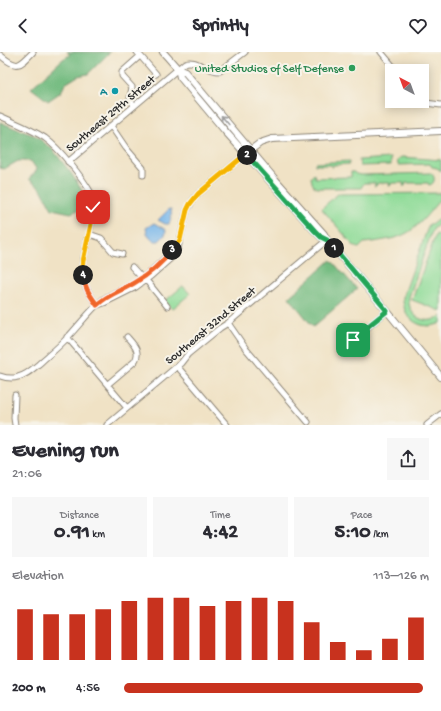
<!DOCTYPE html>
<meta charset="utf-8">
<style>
:root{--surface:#fff;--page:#f7f7f7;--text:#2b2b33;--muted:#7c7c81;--accent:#c8321e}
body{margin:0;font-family:"Gochi Hand",sans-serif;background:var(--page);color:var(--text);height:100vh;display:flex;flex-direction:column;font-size:15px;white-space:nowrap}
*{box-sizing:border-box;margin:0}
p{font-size:13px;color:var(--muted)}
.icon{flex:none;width:22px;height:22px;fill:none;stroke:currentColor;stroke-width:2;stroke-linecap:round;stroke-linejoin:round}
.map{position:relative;height:373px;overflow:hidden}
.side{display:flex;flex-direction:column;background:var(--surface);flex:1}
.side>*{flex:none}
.needle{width:26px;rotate:319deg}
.fabs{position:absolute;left:385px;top:12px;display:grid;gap:8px}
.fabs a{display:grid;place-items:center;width:44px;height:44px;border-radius:0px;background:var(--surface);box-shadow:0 2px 10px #0003;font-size:20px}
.pin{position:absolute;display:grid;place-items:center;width:34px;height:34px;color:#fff;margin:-17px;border-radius:8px;box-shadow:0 2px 6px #0006}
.km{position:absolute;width:20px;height:20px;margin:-10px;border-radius:50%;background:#222;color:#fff;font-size:11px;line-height:20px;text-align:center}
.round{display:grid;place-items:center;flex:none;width:42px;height:42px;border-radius:0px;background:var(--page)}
.head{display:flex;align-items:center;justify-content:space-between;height:68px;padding:0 12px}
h1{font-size:22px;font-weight:700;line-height:30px}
.figures{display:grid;grid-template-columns:repeat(3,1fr);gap:6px;height:68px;padding:4px 12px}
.figures div{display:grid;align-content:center;border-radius:0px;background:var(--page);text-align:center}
.figures b{font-size:20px;font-weight:700}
.figures small{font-size:11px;font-weight:400}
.figures p{font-size:11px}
.chart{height:112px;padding:8px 12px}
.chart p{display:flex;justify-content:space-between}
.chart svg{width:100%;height:72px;margin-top:4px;stroke:var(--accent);stroke-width:6}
ul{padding:0 12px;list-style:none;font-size:13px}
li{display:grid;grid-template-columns:64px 48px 1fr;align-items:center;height:30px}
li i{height:10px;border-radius:5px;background:var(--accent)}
header{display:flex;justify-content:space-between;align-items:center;height:52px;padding:0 12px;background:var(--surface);font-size:18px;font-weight:700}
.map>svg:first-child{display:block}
</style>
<header><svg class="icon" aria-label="back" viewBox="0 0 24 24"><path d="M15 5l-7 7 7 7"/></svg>Sprintly<svg class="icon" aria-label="heart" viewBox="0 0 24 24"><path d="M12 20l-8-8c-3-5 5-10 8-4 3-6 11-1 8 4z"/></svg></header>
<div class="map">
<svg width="441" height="373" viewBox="0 0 441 373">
<rect width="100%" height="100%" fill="#f7f3e8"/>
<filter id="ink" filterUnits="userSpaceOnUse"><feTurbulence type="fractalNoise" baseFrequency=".025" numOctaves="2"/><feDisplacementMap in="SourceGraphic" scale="8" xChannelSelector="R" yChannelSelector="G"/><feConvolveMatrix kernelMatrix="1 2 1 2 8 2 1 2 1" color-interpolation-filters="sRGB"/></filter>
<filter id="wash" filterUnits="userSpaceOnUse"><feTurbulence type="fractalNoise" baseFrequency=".012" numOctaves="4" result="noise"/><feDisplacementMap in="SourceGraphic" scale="16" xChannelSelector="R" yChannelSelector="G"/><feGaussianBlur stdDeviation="0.9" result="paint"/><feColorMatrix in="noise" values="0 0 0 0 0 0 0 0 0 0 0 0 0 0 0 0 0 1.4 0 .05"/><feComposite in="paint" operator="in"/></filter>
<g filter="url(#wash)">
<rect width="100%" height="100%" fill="#f0e2c5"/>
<path fill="#90dc99" stroke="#5e8462" d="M402,105L441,108V119L437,116L432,115L430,112L398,113C397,109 398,106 402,105Z
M391,106V113L360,114L359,108Z
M349,109V112L333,113L332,116L331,113H315V111Z
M351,120H354L356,122L361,123L431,121C436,125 435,132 429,133L428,131H406L405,134H403L404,131H392L390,134H389L390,131H378L376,134H374L376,131H364L361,136H317C312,134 312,130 311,125L314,122L315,126L351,125Z
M441,141V146C431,158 418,177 403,183C396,187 373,190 364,191L359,196H358L354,194L322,157L324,154L338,142Z
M441,165V171L434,176L431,182L409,245C407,264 425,275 441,264V271C421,280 402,267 403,245L429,172H431L436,168Z
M436,182L441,184V259L412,248Z
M183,234L190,242L172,257L165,249Z"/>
<path fill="#74bc81" stroke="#507456" d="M67,0H110L88,22L78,24L65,32L61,40L48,49L31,36L63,7L70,3Z
M0,70L19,78L36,84L53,98L71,121L85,143V155L71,161L52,157L41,137L29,127L37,118L31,109H18L4,117L0,116Z
M331,208L357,237L313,275L289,245Z"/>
<path fill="#77b6eb" stroke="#51708b" d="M169,157H171C172,163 171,168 169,172H165L158,168Z
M154,171L166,178L165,183L159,189H153L147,181L146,176Z"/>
</g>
<g filter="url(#ink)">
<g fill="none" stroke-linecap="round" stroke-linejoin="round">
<g stroke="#8e8678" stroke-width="7">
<path id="minor" d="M137,0L156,22
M381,0L397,19
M0,3C17,17 19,15 33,0
M422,49L426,51L441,53
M134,54L130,46L132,35L122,24V20L140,4
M0,64C15,71 31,77 45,86C60,97 82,125 91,141C98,158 85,195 82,214C82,231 87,239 97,253
M111,74L126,96L143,116V123
M68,110L185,11C194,6 209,20 220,19L245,0
M89,182L101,186L113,200L122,202
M132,215L142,226
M146,228L167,254
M98,253L104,251L136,235L151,224L169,208L175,202L178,196L187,158L193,148L198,142L246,102
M228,271L246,297L308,370
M67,285L127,356
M352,296L353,288L356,285L387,259
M177,314L227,373
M0,324C6,326 12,327 18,325C27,323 34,316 41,310C50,302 60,294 68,285C79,273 89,260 101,249C110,241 123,238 133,232C152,221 167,205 180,188
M108,332L134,310C142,300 133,292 127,285
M15,343L14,366L15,373
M107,373L181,311L188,302L220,276L228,271L327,188
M427,373L441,362"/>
</g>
<g stroke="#8e8678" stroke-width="8">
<path id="major" d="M163,0L178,17L180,25L225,79L315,179L321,185L327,188
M178,17L185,20L274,126L324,182L327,188L387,259L441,325
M248,100L260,91L272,87L441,79"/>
</g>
<use href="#minor" stroke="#fff" stroke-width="5"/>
<use href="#major" stroke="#fff" stroke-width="6"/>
</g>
<defs><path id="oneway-shaft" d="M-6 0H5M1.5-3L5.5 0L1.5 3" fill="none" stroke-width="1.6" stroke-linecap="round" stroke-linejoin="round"/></defs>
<use stroke="#a0a0a0" href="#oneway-shaft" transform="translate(225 68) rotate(-130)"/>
</g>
<g fill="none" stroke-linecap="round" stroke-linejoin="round" filter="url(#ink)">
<g stroke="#fff" stroke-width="8">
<path id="split-1" d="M334,196L387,259L356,284L353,288"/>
</g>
<g stroke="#fff" stroke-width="8">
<path id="split-2" d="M247,103L315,179L321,185L327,188L334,196"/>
</g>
<g stroke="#fff" stroke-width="8">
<path id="split-3" d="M172,198L180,188L187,158L190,152L198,142L246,102L247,103"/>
</g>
<g stroke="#fff" stroke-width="8">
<path id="split-4" d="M83,223C84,235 90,243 97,253C108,242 121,239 134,231C148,223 162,211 172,198"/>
</g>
<g stroke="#fff" stroke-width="8">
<path id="split-5" d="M83,223L82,214L91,172L93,155"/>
</g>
<use href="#split-1" stroke="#22a559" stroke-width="5"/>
<use href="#split-2" stroke="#22a559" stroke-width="5"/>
<use href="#split-3" stroke="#f5b400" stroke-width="5"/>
<use href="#split-4" stroke="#f0652b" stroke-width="5"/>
<use href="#split-5" stroke="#f5b400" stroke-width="5"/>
</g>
<circle fill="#2e9e5b" stroke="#f7f3e8" stroke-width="1.5" cx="352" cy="16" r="4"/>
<circle fill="#0f9aa8" stroke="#f7f3e8" stroke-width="1.5" cx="115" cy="39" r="4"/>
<g text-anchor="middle" stroke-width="4" stroke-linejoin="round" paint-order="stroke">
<g font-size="12" fill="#27864d" stroke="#f7f3e8" text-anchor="end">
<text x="344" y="20">United Studios of Self Defense</text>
</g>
<g font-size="12" fill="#0d838f" stroke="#f7f3e8" text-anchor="end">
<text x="107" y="43">A</text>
</g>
<g font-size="12" fill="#2b2b2b" stroke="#f7f3e8">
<text transform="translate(110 61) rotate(-40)" y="4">Southeast 29th Street</text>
<text transform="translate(210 273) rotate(-40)" y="4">Southeast 32nd Street</text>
</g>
</g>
</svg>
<div class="fabs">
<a><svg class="needle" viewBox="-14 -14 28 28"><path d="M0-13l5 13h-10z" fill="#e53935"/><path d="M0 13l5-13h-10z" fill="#7c7c81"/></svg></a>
</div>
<div class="pin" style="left:353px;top:288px;background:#1e9e55"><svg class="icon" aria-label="arrive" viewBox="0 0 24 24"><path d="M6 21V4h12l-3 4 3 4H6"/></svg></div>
<div class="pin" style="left:93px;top:155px;background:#d93025"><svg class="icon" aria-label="check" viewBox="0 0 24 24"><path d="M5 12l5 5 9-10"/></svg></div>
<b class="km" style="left:334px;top:196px">1</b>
<b class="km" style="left:247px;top:103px">2</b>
<b class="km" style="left:172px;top:198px">3</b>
<b class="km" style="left:83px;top:223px">4</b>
</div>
<section class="side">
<div class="head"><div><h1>Evening run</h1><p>21:06</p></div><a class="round"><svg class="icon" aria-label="share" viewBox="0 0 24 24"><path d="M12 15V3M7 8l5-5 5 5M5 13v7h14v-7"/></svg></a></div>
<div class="figures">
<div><p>Distance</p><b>0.91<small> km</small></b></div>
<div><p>Time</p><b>4:42</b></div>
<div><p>Pace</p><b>5:10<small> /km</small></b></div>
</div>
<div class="chart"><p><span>Elevation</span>113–126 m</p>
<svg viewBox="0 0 160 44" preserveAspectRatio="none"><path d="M5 44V13M15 44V16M25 44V16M35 44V13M45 44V8M55 44V6M65 44V6M75 44V11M85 44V8M95 44V6M105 44V8M115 44V21M125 44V33M135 44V38M145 44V31M155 44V18"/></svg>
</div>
<ul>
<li><b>200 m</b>4:56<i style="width:98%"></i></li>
</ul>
</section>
